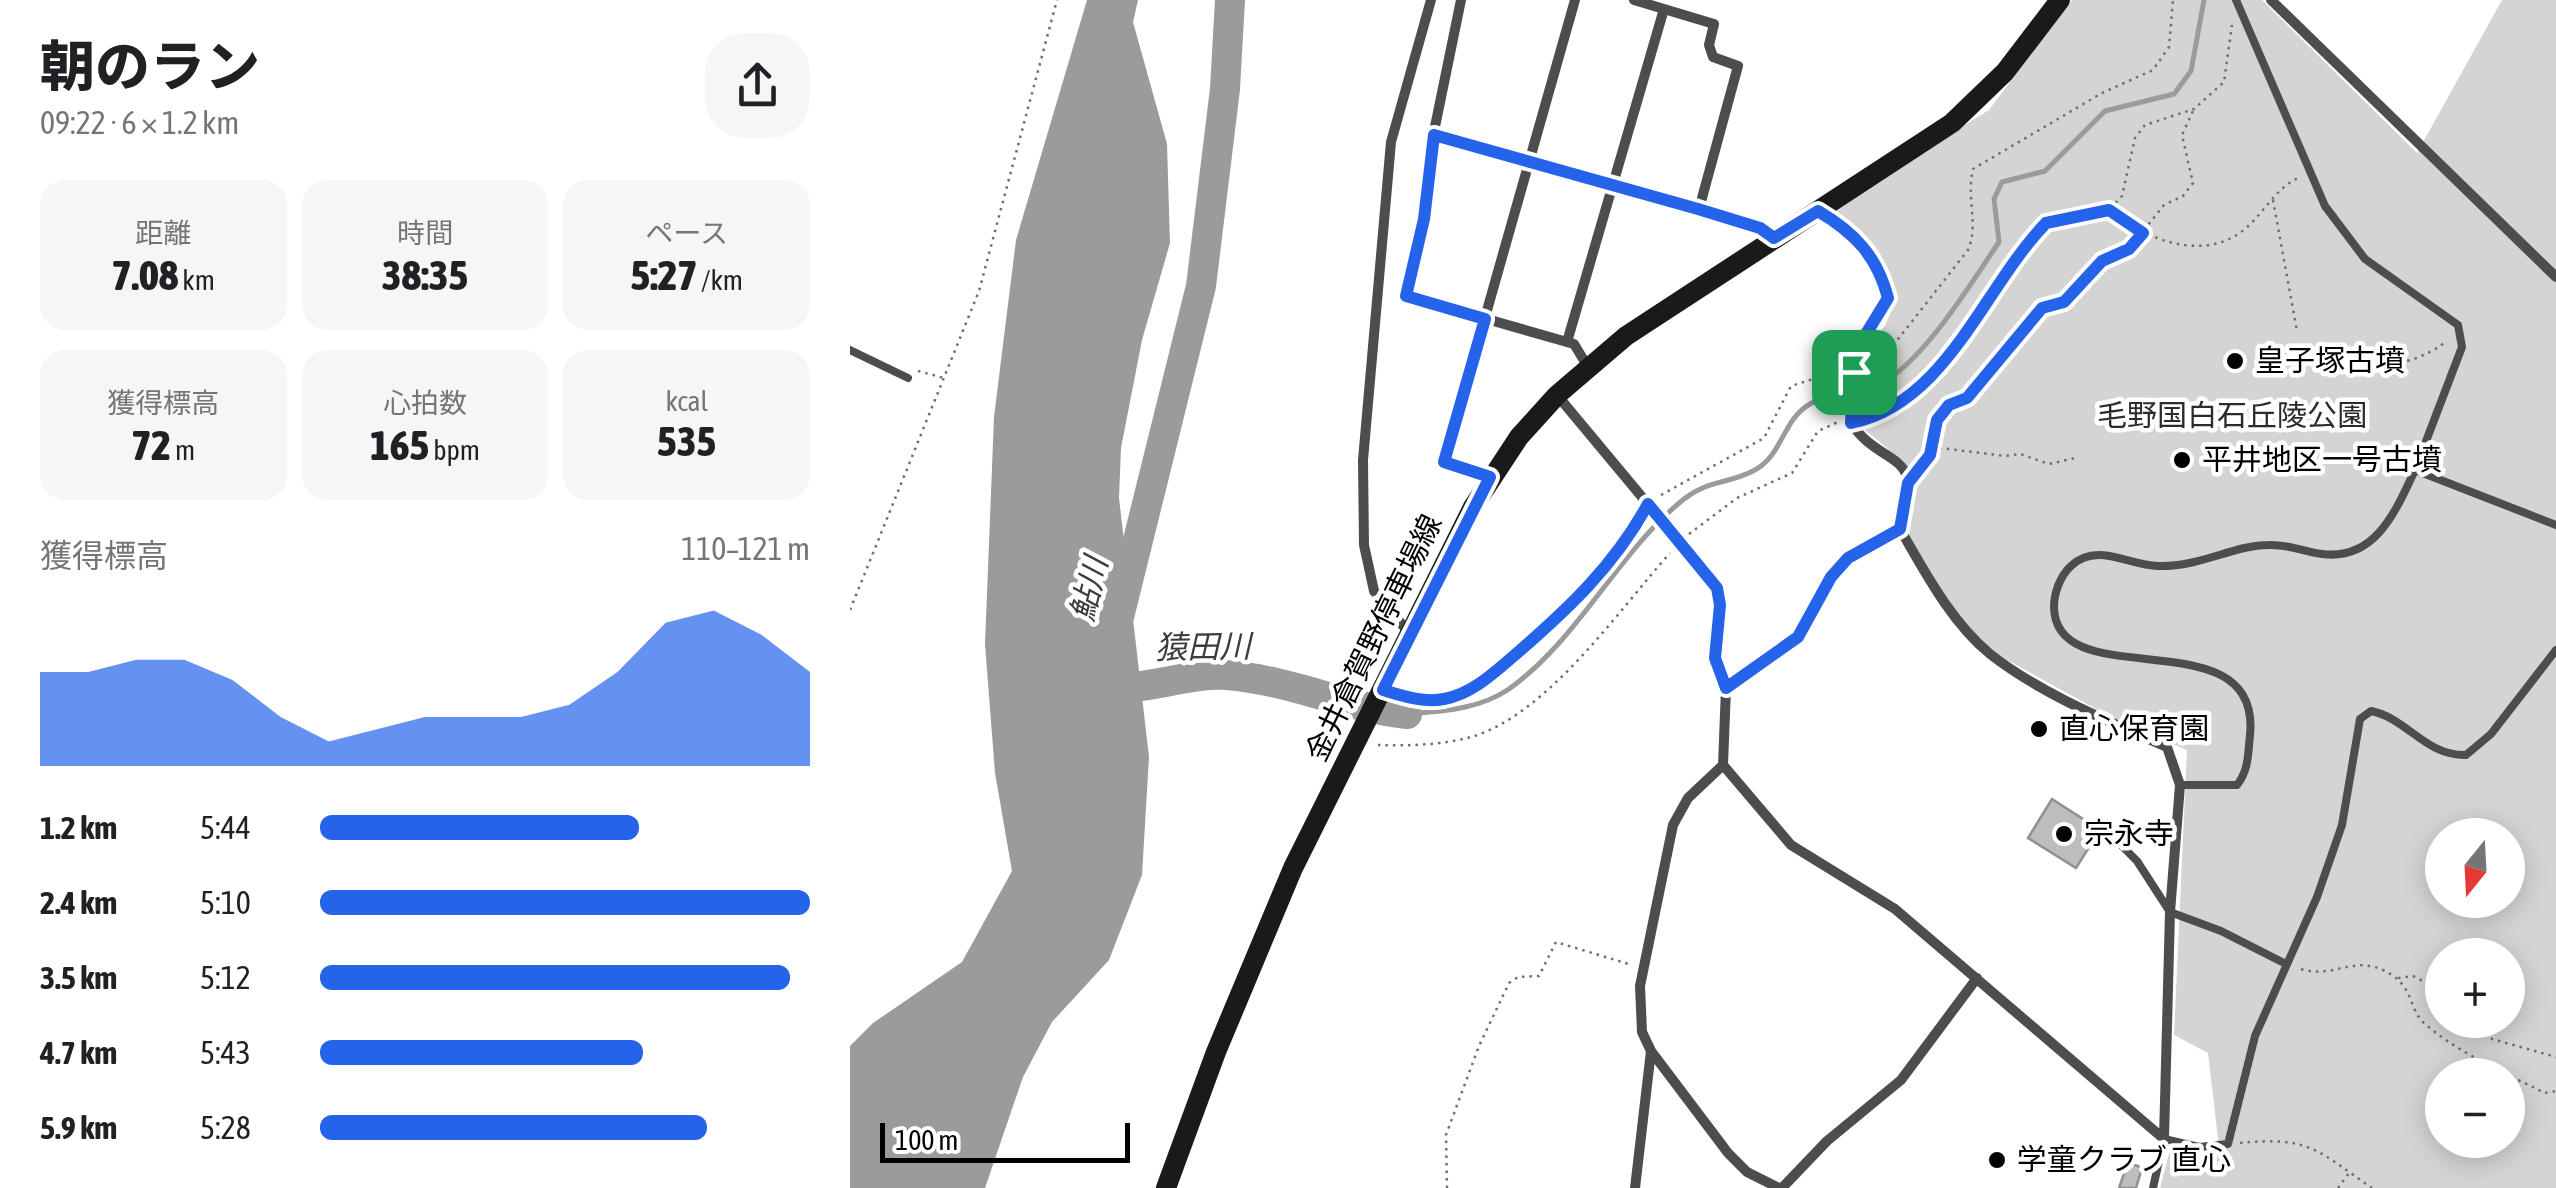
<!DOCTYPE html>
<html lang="ja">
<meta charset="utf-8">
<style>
:root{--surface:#fff;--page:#f6f6f6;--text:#202124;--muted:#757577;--accent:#2563eb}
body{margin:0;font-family:"Asap Condensed","Noto Sans JP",sans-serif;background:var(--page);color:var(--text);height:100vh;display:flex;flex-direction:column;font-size:38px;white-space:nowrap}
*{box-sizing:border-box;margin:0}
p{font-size:32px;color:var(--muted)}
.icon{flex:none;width:55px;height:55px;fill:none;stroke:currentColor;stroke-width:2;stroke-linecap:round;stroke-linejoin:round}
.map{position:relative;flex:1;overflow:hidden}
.sheet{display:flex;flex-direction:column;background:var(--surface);width:850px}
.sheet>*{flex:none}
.needle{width:65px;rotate:198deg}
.fabs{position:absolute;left:1575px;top:818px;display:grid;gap:20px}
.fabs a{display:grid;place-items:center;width:100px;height:100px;border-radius:50%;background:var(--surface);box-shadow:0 5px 25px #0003;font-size:50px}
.scale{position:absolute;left:30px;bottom:25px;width:250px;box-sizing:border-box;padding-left:10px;border:5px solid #000;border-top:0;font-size:28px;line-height:35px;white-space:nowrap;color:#000;-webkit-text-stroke:8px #fff;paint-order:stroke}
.pin{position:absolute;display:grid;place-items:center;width:85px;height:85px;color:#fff;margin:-42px;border-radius:20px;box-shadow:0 5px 15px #0006}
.round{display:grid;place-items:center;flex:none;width:105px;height:105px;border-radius:40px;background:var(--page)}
.summary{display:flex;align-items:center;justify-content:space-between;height:170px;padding:0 40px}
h1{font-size:55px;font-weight:800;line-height:75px}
.figures{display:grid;grid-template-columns:repeat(3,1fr);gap:15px;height:170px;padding:10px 40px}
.figures div{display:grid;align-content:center;border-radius:25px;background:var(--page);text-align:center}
.figures b{font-size:42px;font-weight:800}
.figures small{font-size:28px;font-weight:400}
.figures p{font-size:28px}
.chart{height:280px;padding:20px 40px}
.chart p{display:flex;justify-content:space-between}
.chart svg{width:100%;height:180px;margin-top:10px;fill:var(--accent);opacity:.7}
ul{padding:0 40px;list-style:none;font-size:32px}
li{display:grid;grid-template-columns:160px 120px 1fr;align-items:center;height:75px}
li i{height:25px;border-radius:12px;background:var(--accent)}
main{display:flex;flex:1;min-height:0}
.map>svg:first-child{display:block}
</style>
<main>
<section class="sheet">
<div class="summary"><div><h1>朝のラン</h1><p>09:22 · 6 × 1.2 km</p></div><a class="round"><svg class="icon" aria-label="share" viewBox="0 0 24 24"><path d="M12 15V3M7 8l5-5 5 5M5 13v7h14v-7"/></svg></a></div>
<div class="figures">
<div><p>距離</p><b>7.08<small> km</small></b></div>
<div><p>時間</p><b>38:35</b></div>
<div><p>ペース</p><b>5:27<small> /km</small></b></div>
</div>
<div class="figures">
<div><p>獲得標高</p><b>72<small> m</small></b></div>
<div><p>心拍数</p><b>165<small> bpm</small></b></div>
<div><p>kcal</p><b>535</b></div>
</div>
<div class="chart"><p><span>獲得標高</span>110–121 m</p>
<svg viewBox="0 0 160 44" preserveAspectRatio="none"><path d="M0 44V21L10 21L20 18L30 18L40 23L50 32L60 38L70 35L80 32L90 32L100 32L110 29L120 21L130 9L140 6L150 12L160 21V44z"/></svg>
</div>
<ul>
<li><b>1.2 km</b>5:44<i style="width:65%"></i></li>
<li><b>2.4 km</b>5:10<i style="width:100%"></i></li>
<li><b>3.5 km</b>5:12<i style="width:96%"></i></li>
<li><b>4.7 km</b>5:43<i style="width:66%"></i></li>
<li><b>5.9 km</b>5:28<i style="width:79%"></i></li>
</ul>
</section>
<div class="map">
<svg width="1706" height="1188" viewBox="0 0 1706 1188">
<rect width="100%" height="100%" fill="#fff"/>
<path fill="#d4d4d4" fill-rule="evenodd" d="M1222,0H1412L1567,153L1652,0H1706V1188H1310L1320,1150L1369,1147L1358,1053L1324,1035L1337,750L1266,720L1139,650L1102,607L1056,530C1081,478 1043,451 1004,422L1008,354L1035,326L1046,299C1028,251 1018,241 976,212L1139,110ZM1592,835H1658V900H1592ZM1592,955H1658V1020H1592ZM1592,1075H1658V1140H1592Z"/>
<path fill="#9b9b9b" d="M237,0H288L283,22L317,144L320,243L292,340L271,448L269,498L299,757L292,875L259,960L202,1022L173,1077L135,1188H0V1046L23,1023L112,962L162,871L145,773L135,644L144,417L166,240Z"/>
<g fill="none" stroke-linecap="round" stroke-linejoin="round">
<path stroke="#9b9b9b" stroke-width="5" d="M557,714C592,711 628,710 659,689C729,639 767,553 834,499C858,480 878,484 903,471C933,456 932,420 960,404C983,390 1017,394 1040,378C1080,350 1121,284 1149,242L1144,199L1152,182L1195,171L1255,111L1324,94L1341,71L1354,0"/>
<path stroke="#9b9b9b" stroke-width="30" d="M269,617L351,286L375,89L380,0
M253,687C295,692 335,673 376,675C441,680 493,707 557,714"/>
</g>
<path fill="#bdbdbd" stroke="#919191" stroke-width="2.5" d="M1202,799L1250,830L1226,868L1178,838Z
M1278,1162L1292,1168L1286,1188H1269Z"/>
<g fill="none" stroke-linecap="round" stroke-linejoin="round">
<path stroke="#6f6f6f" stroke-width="2.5" stroke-dasharray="2.5 5" stroke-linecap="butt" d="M1423,200L1447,331
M1260,211C1294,238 1350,262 1391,232C1412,217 1424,189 1448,178
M1476,357C1521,369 1558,370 1597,341
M1020,364L1038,352L1118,250C1129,224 1116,197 1123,169L1252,93L1303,70L1319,47L1323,0
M68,371L94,378
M1016,420L1065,394L1196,223L1259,210L1272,196L1285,138L1295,125L1344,109L1374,82L1382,25
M1082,447L1156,456L1170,454L1199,464L1225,458
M1070,469C1091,441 1081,413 1117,398L1192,308L1214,302L1252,261L1279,249L1314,205L1333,196L1343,183L1332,135L1343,111
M811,495L914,438L941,386L989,371
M839,534L887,498L942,473L968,431L988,422
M0,610L129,291L207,0
M549,695C562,699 580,702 595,699C654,687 760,571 790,518
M528,745C558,746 592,745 621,737C697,715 768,611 820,553
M1451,969C1483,979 1501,956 1533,970C1565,985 1557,1007 1574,1023C1608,1053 1655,1073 1695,1093L1706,1091
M1548,978L1563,976L1592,991
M1617,1020L1642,1039L1706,1057
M1390,1143C1459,1136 1467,1150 1522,1188
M597,1188L596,1135L629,1046L659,983L668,977L689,976L706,942L782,965
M1488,1188L1499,1173"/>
<path stroke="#4d4d4d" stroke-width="8" d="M1386,0L1475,206L1515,259L1608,325L1612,347L1565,470L1706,525
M0,350L58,378
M1330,785H1387C1399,770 1398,753 1400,735C1412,615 1205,698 1204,607C1204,593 1210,576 1221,566C1247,542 1277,565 1308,566C1352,567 1383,545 1419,545C1438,544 1454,552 1472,554C1526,561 1546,510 1565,470
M1263,837L1287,861L1320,912L1371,931L1436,964
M1303,1188L1314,1139L1349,1147L1378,1144L1405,1036L1467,897L1492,825L1510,719L1521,711C1557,718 1575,756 1616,755L1641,734L1706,650"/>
<path stroke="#4d4d4d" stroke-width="10" d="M611,0L580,151L574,219L556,296L724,344L738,367
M784,0L864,24L859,45L863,57L888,66L849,209L910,229L924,238
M1421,0L1706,277
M584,135L849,209
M717,342L814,9
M707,395L867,587L870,605L865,658L876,688L873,765L941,845L1045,909L1314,1139
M640,477L594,462L725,0
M1050,529C1075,572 1101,622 1140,654C1191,694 1258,721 1317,747L1330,785L1320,912L1314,1139
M560,634L524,591L514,545L513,460L541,142L581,0
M876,688L948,637L981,577L998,558L1050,529C1078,447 1032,470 1001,423L1005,352L1038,298L1012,242L968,211
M873,765L838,798L823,825L790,986L792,1032L801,1051L878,1153L897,1172L929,1188
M785,1188L801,1051
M932,1188L977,1141L1051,1080L1127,978"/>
<path stroke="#1a1a1a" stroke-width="20" d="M316,1188L366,1052L443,868L623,507L669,437L707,395L776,336L1102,123L1155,72L1210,0"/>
</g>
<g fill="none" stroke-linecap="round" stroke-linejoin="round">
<g stroke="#fff" stroke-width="20">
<path id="route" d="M584,135L848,209L910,228L924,238L968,211C1005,233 1027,256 1038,298L1005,352L1001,423C1097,403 1133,288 1196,223L1259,210L1293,233L1279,249L1252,261L1214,302L1192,308L1117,398L1099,405L1087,420L1080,455L1058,483L1050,529L998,558L981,577L948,637L876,688L865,658L870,605L867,588L798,504C764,566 718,609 666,654C645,672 622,694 594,699C573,703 553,696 533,690L640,477L594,462L635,319L556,296L574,219Z"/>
</g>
<use href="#route" stroke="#2563eb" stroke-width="12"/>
</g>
<g fill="#000" stroke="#fff" stroke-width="4">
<circle cx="1385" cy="361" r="10"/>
<circle cx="1332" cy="460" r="10"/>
<circle cx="1189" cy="729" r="10"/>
<circle cx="1214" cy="834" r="10"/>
<circle cx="1147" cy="1160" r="10"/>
</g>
<g text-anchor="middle" stroke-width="9" stroke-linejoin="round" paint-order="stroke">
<g font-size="30" fill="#000" stroke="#fff" text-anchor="start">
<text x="1405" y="371">皇子塚古墳</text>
<text x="1352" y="470">平井地区一号古墳</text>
<text x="1209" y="739">直心保育園</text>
<text x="1234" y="844">宗永寺</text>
<text x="1167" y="1170">学童クラブ 直心</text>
</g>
<g font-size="30" fill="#2b2b2b" stroke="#fff">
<text x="1382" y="426">毛野国白石丘陵公園</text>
</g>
<g font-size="30" fill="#000" stroke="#fff">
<text transform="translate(524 638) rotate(-64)" y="10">金井倉賀野停車場線</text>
</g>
<g font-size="32" font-style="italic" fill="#3c3c3c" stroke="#fff">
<text transform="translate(239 589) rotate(-76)" y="11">鮎川</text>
<text transform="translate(353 647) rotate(-1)" y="11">猿田川</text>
</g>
</g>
</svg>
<div class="fabs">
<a><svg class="needle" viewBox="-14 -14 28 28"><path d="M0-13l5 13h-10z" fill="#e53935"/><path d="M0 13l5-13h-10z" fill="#757577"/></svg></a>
<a>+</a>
<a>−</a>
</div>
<div class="scale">100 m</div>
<div class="pin" style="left:1004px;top:372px;background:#1e9e55"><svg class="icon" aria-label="arrive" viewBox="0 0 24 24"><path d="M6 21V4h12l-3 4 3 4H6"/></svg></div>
</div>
</main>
